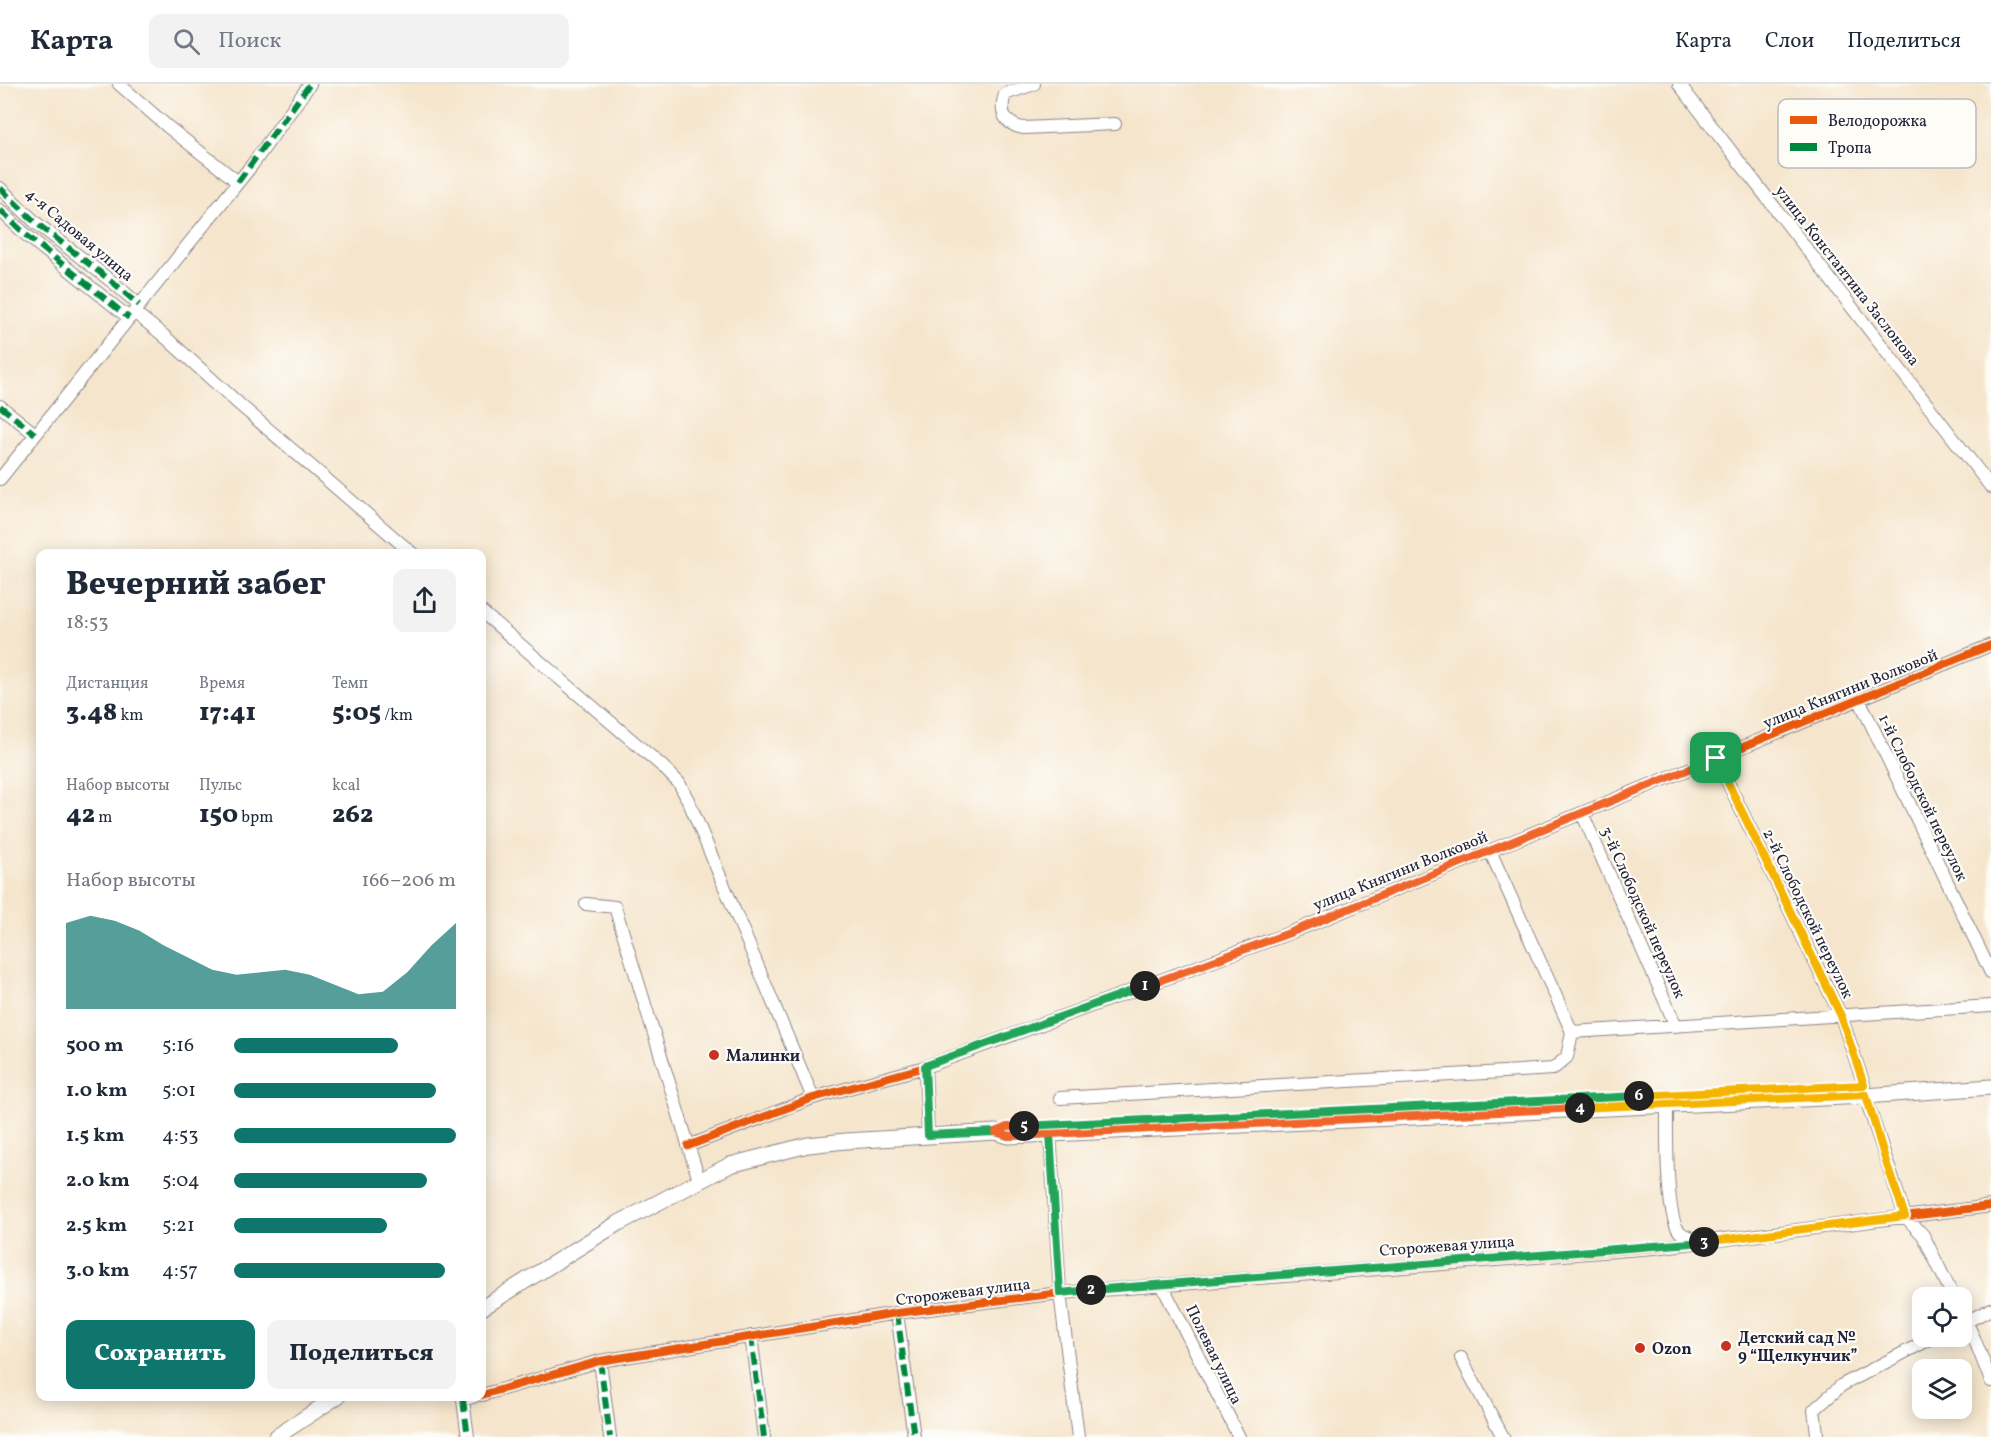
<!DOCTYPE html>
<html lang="ru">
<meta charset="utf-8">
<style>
:root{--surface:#fff;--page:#f2f2f3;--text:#1f2937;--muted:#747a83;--line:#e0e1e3;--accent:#0f766e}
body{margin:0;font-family:Vollkorn,serif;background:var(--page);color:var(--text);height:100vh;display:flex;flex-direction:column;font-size:22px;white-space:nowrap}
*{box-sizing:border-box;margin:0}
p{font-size:20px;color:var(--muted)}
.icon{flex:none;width:33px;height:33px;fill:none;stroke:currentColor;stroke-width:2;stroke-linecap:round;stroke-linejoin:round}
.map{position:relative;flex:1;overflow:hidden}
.details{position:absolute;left:36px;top:465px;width:450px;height:852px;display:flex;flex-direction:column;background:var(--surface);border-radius:12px;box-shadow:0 3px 15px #0003}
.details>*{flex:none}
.tools{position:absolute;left:1912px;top:1203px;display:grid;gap:12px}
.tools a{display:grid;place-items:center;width:60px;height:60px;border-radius:12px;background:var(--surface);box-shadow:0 3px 15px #0003;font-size:30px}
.pin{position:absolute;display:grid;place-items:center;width:51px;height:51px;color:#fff;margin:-26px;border-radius:12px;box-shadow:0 3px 9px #0006}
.km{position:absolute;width:30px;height:30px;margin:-15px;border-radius:50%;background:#222;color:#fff;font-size:16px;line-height:30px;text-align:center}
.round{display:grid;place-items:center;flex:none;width:63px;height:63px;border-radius:12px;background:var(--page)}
.headline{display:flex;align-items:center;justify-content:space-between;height:102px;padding:0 30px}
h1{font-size:33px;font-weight:800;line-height:45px}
.stats{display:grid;grid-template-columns:repeat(3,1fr);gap:9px;height:102px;padding:6px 30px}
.stats div{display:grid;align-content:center}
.stats b{font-size:26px;font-weight:800}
.stats small{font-size:16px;font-weight:400}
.stats p{font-size:16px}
.chart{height:168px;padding:12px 30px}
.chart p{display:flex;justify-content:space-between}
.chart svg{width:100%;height:108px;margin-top:6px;fill:var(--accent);opacity:.7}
.button{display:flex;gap:12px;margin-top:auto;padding:12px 30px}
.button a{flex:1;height:69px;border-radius:12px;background:var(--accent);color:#fff;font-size:24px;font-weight:800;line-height:69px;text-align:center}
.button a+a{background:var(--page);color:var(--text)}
ul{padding:0 30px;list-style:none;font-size:20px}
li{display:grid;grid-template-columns:96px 72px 1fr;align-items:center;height:45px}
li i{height:15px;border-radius:8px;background:var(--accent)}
header{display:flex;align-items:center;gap:36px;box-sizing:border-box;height:84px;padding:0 30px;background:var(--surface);border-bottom:2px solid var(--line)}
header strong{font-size:28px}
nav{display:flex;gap:33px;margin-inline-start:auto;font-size:21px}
.search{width:420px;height:54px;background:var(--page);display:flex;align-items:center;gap:15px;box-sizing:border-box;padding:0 21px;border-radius:12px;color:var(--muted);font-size:22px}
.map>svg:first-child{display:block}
</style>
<header>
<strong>Карта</strong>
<div class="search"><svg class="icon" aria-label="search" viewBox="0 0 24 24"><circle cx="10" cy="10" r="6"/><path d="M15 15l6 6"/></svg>Поиск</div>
<nav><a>Карта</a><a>Слои</a><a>Поделиться</a></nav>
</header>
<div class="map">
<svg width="1991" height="1353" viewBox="0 0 1991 1353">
<rect width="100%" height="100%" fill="#fdfcf7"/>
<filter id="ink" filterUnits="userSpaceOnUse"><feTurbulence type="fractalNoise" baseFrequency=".0167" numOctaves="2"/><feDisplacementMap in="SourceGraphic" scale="12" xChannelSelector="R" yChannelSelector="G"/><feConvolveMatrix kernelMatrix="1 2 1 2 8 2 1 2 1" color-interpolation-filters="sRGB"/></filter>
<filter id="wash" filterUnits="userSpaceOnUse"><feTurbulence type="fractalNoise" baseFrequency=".008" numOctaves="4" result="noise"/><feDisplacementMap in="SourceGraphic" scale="24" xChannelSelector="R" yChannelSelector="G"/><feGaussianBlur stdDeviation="1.35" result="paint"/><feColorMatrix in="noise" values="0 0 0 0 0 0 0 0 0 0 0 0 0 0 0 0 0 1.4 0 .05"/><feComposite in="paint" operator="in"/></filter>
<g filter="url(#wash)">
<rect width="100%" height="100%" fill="#f5e5cc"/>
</g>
<g filter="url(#ink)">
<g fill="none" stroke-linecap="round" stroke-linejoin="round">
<g stroke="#8c8484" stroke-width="14">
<path id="minor" d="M119,0L168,43L238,98
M1034,0L1005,10C999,28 1004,40 1023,44L1115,40
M1679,0L1991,403
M0,104L35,138L115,200L139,221
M0,126L25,150L129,234
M134,228L163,251L239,320L413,470
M0,322L35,350
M0,395L252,81L310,0
M482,528L662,682L679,699L689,718L813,1014
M1859,615L1991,889
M1716,674L1841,932L1864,1001
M1582,729L1676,942
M1490,767L1572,948
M586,820L615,823L699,1096
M1572,948L1991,922
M925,983L928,1051
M1865,1012L1905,1132L1923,1151L1954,1214
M1060,1014L1553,985L1567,973L1572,948
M1667,1020C1667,1043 1665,1138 1681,1149C1686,1153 1696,1155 1703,1158
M1050,1050L1060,1209L1078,1353
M688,1062L813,1014L925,983L1292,848L1991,561
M1162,1201L1239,1353
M897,1229L914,1353
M1962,1229L1974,1254L1991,1297
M1962,1240L1991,1225
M751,1252L764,1353
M1461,1274L1503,1353
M600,1277L610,1353
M482,1311L600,1277L897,1229L1060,1209L1654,1164L1991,1122
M1817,1349L1814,1326L1842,1301L1936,1252
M468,1353L463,1316L475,1312"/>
</g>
<g stroke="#8c8484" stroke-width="17">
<path id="major" d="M482,1224L615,1141L730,1081L808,1061L846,1057L996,1048L1008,1052L1865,1012L1991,1003
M276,1353L338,1312"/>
</g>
<use href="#minor" stroke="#fff" stroke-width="12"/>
<use href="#major" stroke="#fff" stroke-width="15"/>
<path stroke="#00873e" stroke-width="6" stroke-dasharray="12 6" stroke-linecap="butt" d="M238,98L310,0
M0,104L35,138L115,200L139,221
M0,126L25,150L129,234
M0,322L35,350
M897,1229L914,1353
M751,1252L764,1353
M600,1277L610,1353
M463,1316L468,1353"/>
<g stroke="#fdfcf7" stroke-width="11">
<path id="cycleway" d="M688,1062L813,1014L925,983L1292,848L1991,561
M482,1311L600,1277L897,1229L1060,1209L1654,1164L1991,1122"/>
</g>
<use href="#cycleway" stroke="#e8590c" stroke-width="8"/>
</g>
</g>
<g fill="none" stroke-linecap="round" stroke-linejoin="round" filter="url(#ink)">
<g stroke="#fff" stroke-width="12">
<path id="split-1" d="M1145,902L1292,848L1716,674"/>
</g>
<g stroke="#fff" stroke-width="12">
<path id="split-2" d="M1091,1206L1060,1209L1050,1050L1008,1052L996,1048L928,1051L925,982L1145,902"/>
</g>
<g stroke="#fff" stroke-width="12">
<path id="split-3" d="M1091,1206L1704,1158"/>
</g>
<g stroke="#fff" stroke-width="12">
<path id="split-4" d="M1580,1024L1866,1011L1886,1078L1905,1132L1704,1158"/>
</g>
<g stroke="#fff" stroke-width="12">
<path id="split-5" d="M1024,1042L1007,1043L996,1048L1008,1052L1580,1024"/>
</g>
<g stroke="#fff" stroke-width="12">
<path id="split-6" d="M1024,1042L1639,1012"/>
</g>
<g stroke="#fff" stroke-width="12">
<path id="split-7" d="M1639,1012L1864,1001L1841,932L1716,674"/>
</g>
<use href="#split-1" stroke="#f0652b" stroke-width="8"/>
<use href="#split-2" stroke="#22a559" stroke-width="8"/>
<use href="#split-3" stroke="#22a559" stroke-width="8"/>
<use href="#split-4" stroke="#f5b400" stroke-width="8"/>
<use href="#split-5" stroke="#f0652b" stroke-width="8"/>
<use href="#split-6" stroke="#22a559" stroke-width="8"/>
<use href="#split-7" stroke="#f5b400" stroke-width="8"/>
</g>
<g fill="#c8321e" stroke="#fdfcf7" stroke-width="2">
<circle cx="714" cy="971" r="6"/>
<circle cx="1726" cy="1262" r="6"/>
<circle cx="1640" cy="1264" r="6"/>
</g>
<g text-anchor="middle" stroke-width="4.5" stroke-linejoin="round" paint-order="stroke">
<g font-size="16" fill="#22223b" stroke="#fdfcf7">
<text transform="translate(80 150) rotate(40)" y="6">4-я Садовая улица</text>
<text transform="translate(1848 191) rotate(52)" y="6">улица Константина Заслонова</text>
<text transform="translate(1850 604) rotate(-22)" y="6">улица Княгини Волковой</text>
<text transform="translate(1924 713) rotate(64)" y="6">1-й Слободской переулок</text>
<text transform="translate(1400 786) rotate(-22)" y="6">улица Княгини Волковой</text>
<text transform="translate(1644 828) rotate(66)" y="6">3-й Слободской переулок</text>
<text transform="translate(1809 829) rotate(64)" y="6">2-й Слободской переулок</text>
<text transform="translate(1447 1161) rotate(-4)" y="6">Сторожевая улица</text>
<text transform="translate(963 1207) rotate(-7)" y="6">Сторожевая улица</text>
<text transform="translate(1215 1270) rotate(64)" y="6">Полевая улица</text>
</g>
<g font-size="16" font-weight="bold" fill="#22223b" stroke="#fdfcf7" text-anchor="start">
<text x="726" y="977">Малинки</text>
<text x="1738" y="1259">Детский сад №<tspan x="1738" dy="18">9 “Щелкунчик”</tspan></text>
<text x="1652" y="1270">Ozon</text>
</g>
</g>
<rect x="1778" y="15" width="198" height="69" rx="9" fill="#fdfcf7" stroke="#bbbbbf" stroke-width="1.5"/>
<rect x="1790" y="32" width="27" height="8" fill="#e8590c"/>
<rect x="1790" y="59" width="27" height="8" fill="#00873e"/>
<g font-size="16" fill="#22223b">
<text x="1828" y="42">Велодорожка</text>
<text x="1828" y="69">Тропа</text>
</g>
</svg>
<div class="tools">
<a><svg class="icon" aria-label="locate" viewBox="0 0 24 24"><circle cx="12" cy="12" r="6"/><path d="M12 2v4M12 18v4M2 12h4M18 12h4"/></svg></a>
<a><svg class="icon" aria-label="layers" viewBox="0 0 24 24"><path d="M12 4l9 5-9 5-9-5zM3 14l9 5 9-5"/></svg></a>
</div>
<div class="pin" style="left:1716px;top:674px;background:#1e9e55"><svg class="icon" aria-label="arrive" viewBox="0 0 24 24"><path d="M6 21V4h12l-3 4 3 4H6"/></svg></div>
<b class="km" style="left:1145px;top:902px">1</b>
<b class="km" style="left:1091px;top:1206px">2</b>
<b class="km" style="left:1704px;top:1158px">3</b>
<b class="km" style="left:1580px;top:1024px">4</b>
<b class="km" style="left:1024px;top:1042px">5</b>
<b class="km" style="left:1639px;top:1012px">6</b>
<section class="details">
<div class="headline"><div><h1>Вечерний забег</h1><p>18:53</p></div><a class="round"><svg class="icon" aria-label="share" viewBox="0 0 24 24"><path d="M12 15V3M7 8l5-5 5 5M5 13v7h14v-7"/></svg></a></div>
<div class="stats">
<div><p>Дистанция</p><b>3.48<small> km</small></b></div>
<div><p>Время</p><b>17:41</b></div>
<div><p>Темп</p><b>5:05<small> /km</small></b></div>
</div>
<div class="stats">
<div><p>Набор высоты</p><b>42<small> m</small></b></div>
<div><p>Пульс</p><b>150<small> bpm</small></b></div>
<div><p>kcal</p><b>262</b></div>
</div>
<div class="chart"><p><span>Набор высоты</span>166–206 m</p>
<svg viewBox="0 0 160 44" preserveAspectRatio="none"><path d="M0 44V9L10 6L20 8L30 12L40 18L50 23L60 28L70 30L80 29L90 28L100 30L110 34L120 38L130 37L140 29L150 18L160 9V44z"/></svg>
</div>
<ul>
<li><b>500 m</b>5:16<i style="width:74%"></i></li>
<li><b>1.0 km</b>5:01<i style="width:91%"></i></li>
<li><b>1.5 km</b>4:53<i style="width:100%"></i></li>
<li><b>2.0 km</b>5:04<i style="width:87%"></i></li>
<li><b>2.5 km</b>5:21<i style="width:69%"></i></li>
<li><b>3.0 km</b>4:57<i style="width:95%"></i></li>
</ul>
<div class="button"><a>Сохранить</a><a>Поделиться</a></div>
</section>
</div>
